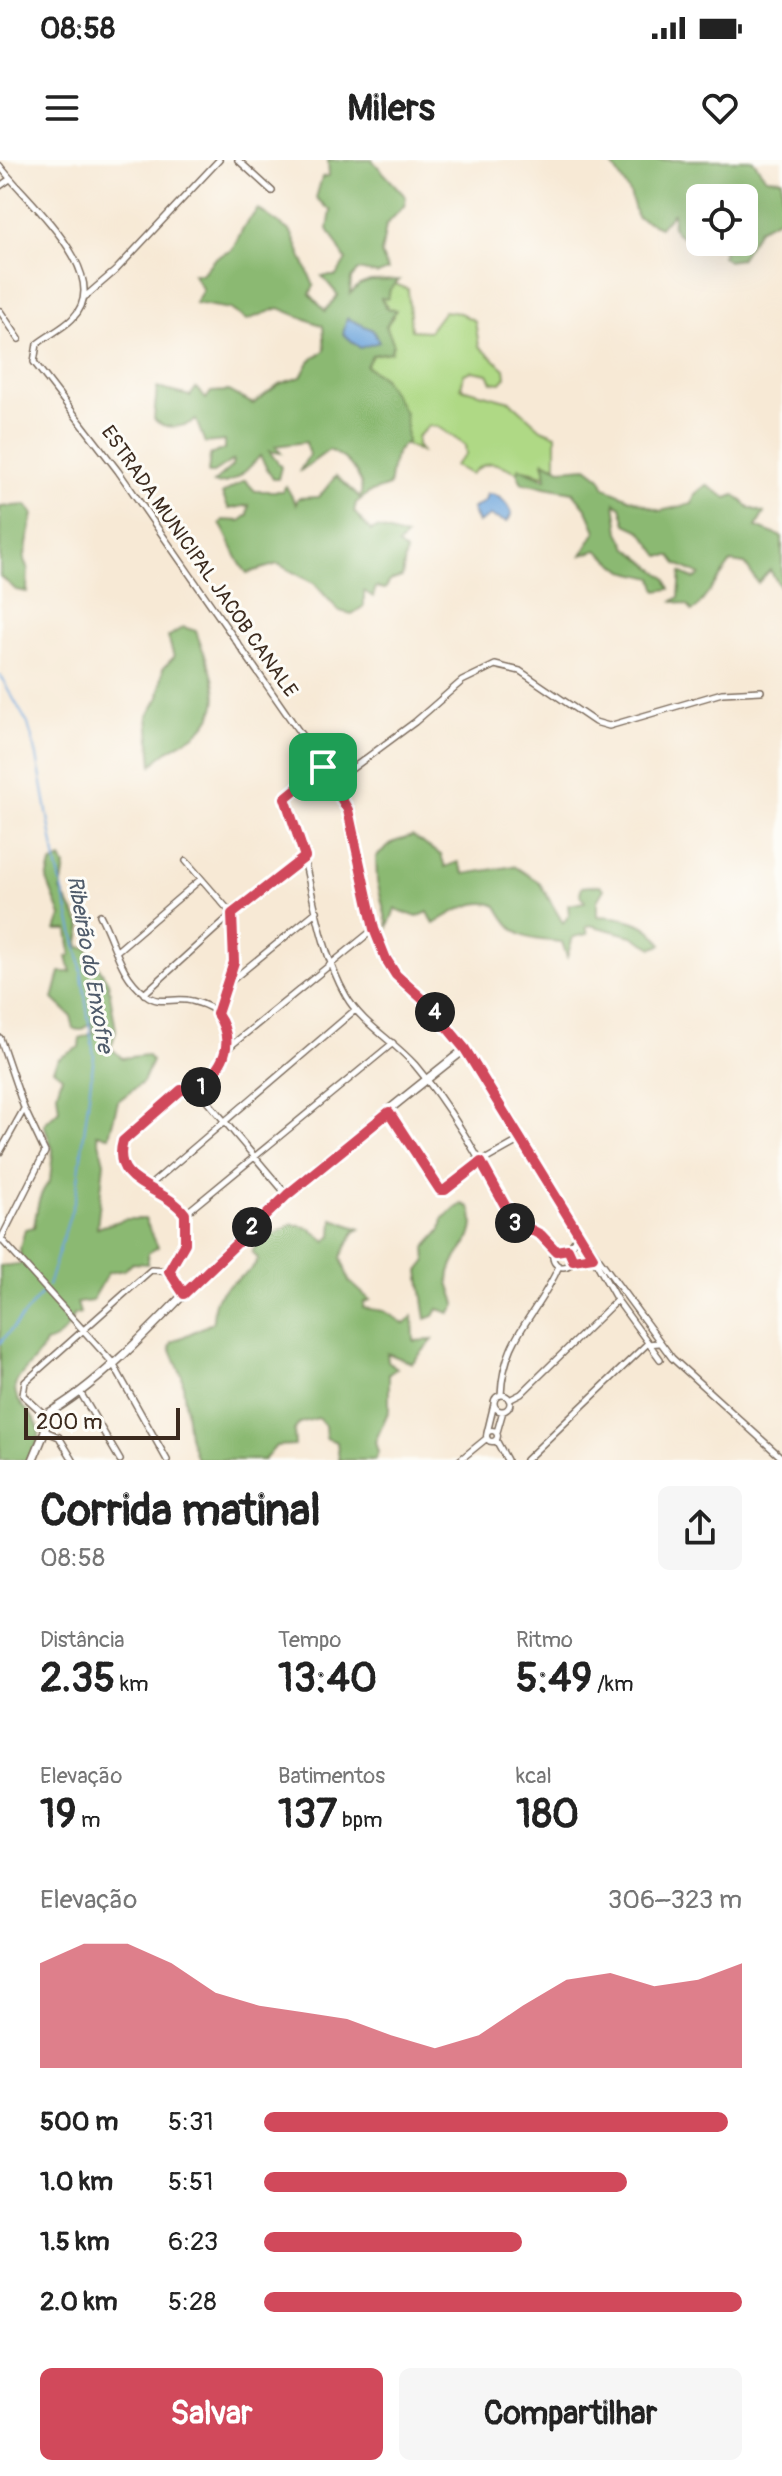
<!DOCTYPE html>
<html lang="pt">
<meta charset="utf-8">
<style>
:root{--surface:#fff;--page:#f6f6f6;--text:#222;--muted:#767676;--accent:#d1495b}
body{margin:0;font-family:Pangolin,sans-serif;background:var(--page);color:var(--text);height:100vh;display:flex;flex-direction:column;font-size:30px;white-space:nowrap}
*{box-sizing:border-box;margin:0}
p{font-size:26px;color:var(--muted)}
.icon{flex:none;width:44px;height:44px;fill:none;stroke:currentColor;stroke-width:2;stroke-linecap:round;stroke-linejoin:round}
.map{position:relative;height:1300px;overflow:hidden}
.panel{display:flex;flex-direction:column;background:var(--surface);flex:1}
.panel>*{flex:none}
.fabs{position:absolute;left:686px;top:24px;display:grid;gap:16px}
.fabs a{display:grid;place-items:center;width:72px;height:72px;border-radius:12px;background:var(--surface);box-shadow:0 8px 32px #0002;font-size:40px}
.scale{position:absolute;left:24px;bottom:20px;width:156px;box-sizing:border-box;padding-left:8px;border:4px solid #3b2a1e;border-top:0;font-size:22px;line-height:28px;white-space:nowrap;color:#3b2a1e;-webkit-text-stroke:6px #fdfcf7;paint-order:stroke}
.pin{position:absolute;display:grid;place-items:center;width:68px;height:68px;color:#fff;margin:-34px;border-radius:16px;box-shadow:0 4px 12px #0006}
.km{position:absolute;width:40px;height:40px;margin:-20px;border-radius:50%;background:#222;color:#fff;font-size:22px;line-height:40px;text-align:center}
.round{display:grid;place-items:center;flex:none;width:84px;height:84px;border-radius:12px;background:var(--page)}
.head{display:flex;align-items:center;justify-content:space-between;height:136px;padding:0 40px}
h1{font-size:44px;font-weight:700;line-height:60px}
.stats{display:grid;grid-template-columns:repeat(3,1fr);gap:12px;height:136px;padding:8px 40px}
.stats div{display:grid;align-content:center}
.stats b{font-size:40px;font-weight:700}
.stats small{font-size:22px;font-weight:400}
.stats p{font-size:22px}
.chart{height:224px;padding:16px 40px}
.chart p{display:flex;justify-content:space-between}
.chart svg{width:100%;height:144px;margin-top:8px;fill:var(--accent);opacity:.7}
.primary-button{display:flex;gap:16px;margin-top:auto;padding:16px 40px}
.primary-button a{flex:1;height:92px;border-radius:12px;background:var(--accent);color:#fff;font-size:32px;font-weight:700;line-height:92px;text-align:center}
.primary-button a+a{background:var(--page);color:var(--text)}
ul{padding:0 40px;list-style:none;font-size:26px}
li{display:grid;grid-template-columns:128px 96px 1fr;align-items:center;height:60px}
li i{height:20px;border-radius:10px;background:var(--accent)}
.status{display:flex;justify-content:space-between;align-items:center;height:56px;padding:0 40px;background:var(--surface);direction:ltr}
.status svg{height:22px;fill:currentColor}
header{display:flex;justify-content:space-between;align-items:center;height:104px;padding:0 40px;background:var(--surface);font-size:36px;font-weight:700}
.map>svg:first-child{display:block}
</style>
<div class="status"><b>08:58</b><svg viewBox="0 0 49 12"><path d="M0 12V9h3v3zM5 12V6h3v6zM10 12V3h3v9zM15 12V0h3v12zM26 1h20v11H26zM47 4h2v5h-2z"/></svg></div>
<header><svg class="icon" aria-label="menu" viewBox="0 0 24 24"><path d="M4 6h16M4 12h16M4 18h16"/></svg>Milers<svg class="icon" aria-label="heart" viewBox="0 0 24 24"><path d="M12 20l-8-8c-3-5 5-10 8-4 3-6 11-1 8 4z"/></svg></header>
<div class="map">
<svg width="782" height="1300" viewBox="0 0 782 1300">
<rect width="100%" height="100%" fill="#fdfcf7"/>
<filter id="ink" filterUnits="userSpaceOnUse"><feTurbulence type="fractalNoise" baseFrequency=".0125" numOctaves="2"/><feDisplacementMap in="SourceGraphic" scale="16" xChannelSelector="R" yChannelSelector="G"/><feConvolveMatrix kernelMatrix="1 2 1 2 8 2 1 2 1" color-interpolation-filters="sRGB"/></filter>
<filter id="wash" filterUnits="userSpaceOnUse"><feTurbulence type="fractalNoise" baseFrequency=".006" numOctaves="4" result="noise"/><feDisplacementMap in="SourceGraphic" scale="32" xChannelSelector="R" yChannelSelector="G"/><feGaussianBlur stdDeviation="1.8" result="paint"/><feColorMatrix in="noise" values="0 0 0 0 0 0 0 0 0 0 0 0 0 0 0 0 0 1.4 0 .05"/><feComposite in="paint" operator="in"/></filter>
<g filter="url(#wash)">
<rect width="100%" height="100%" fill="#f7e9d5"/>
<path fill="#afd985" stroke="#758252" stroke-width="2" d="M395,124L408,129L411,170L429,171L444,151L460,153L475,161L479,186L505,209L506,217L501,223L492,222L488,214L472,211L464,214L461,228L510,241L541,269L556,275V306L543,303L548,316L522,309L517,312C497,303 489,297 471,314L454,306L466,294L465,285L438,267L429,266L417,277V285L422,292L404,284L383,218L366,206L372,195L393,185L386,166L394,155L381,138Z"/>
<path fill="#8bb972" stroke="#637248" stroke-width="2" fill-rule="evenodd" d="M328,0H372L406,37L404,46L386,65L381,94L388,110L378,114L358,110L351,119L350,134L359,125L370,121L399,120L390,129L388,139L381,138L386,148L396,150L386,166L393,182L391,192L372,195L366,206L383,218L405,253L407,282C390,294 393,308 389,326L369,333L356,343L354,352L371,371L377,368L406,377L398,385L406,392L402,417L390,421L385,429L376,427L373,437L364,431V446L352,454L339,451L314,423L278,404L247,413C234,399 231,380 220,364L223,360L240,361L248,355L249,345L229,349L222,334L245,320L255,331H282L286,326L296,344L298,338L319,337L336,316L360,338C367,318 347,297 329,290L299,312L309,295L306,282L275,286L281,293L269,291L281,307L278,319H273L260,296C248,309 233,327 213,323L232,306L233,300L213,313H208L210,295L225,289V281L205,283L196,260C184,267 165,271 154,259L157,228L190,236L196,228L206,239L211,232L229,231L253,244L279,224L301,217L309,202L325,190L323,166L279,148L247,160L230,149L195,143L203,130L193,114H202L215,98L232,90L244,66L258,49L291,72L314,126L310,134L325,151L338,135L322,116H336L346,100L328,69L331,51L316,38L322,17L329,16Z
M609,0H753L766,18L782,19V57L760,68L740,99L728,101L722,96L724,92L721,87C710,86 675,80 673,66C672,61 674,57 673,53L660,67L637,57L630,33ZM700,38H744V82H700Z
M544,301L560,309L587,307L600,317L605,328L660,351L692,344L695,334L706,325L727,338L735,335L750,348L764,353L756,367L782,377V430L770,410L758,423L745,404L731,402L697,448L692,451L688,445L673,441L679,437L681,412L694,419L700,415L677,404L671,396H660L641,371L626,364L621,347L615,343L619,372L627,387L666,418L670,429L657,431L653,418L624,411L597,390L582,395L596,371L586,348L573,332L522,323L517,313L519,308L546,319Z
M26,345L33,354L24,400L28,409L27,432L16,430L0,416V347Z
M183,467L196,471C207,507 236,545 193,576C176,587 167,589 152,605L148,556L159,537L163,508L174,497L168,477Z
M412,676L441,695L445,707L458,702L464,714L514,706L539,722L563,763L569,755L568,745L585,742L580,733L582,727L600,725L604,729L597,741V756C622,757 649,760 662,785L653,788L632,776L590,765L586,767L588,774L573,777L567,797L562,782C525,779 515,779 497,746C478,736 451,753 434,764L428,752L417,757L395,749L388,767L377,721L376,697L394,682Z
M61,699L65,706L61,730L82,767L78,787L87,788L108,822L116,870L111,888L122,898L147,895L152,901L143,922L118,941L109,976L97,974L104,1002L97,1068L125,1059H145L158,1087L148,1093V1104L132,1103L124,1110L108,1113L92,1141L77,1143L80,1153L73,1155C69,1169 59,1180 45,1183C40,1200 14,1215 15,1229C16,1254 60,1259 27,1300H0V1106L21,1104L20,1087L25,1069L34,1067C37,1049 38,1034 50,1021L53,990L44,964L59,950L57,933L62,916L53,909L58,899L79,887L80,878L94,873L91,863L81,870L74,869L71,856L53,839L60,812H71L67,797L71,795L68,770H56L61,756L47,720L51,704Z
M462,1044L470,1047C483,1082 450,1091 449,1120C449,1128 455,1136 456,1145L450,1153L438,1149L434,1156L426,1159L419,1111L426,1102L425,1088L441,1070L443,1058Z
M333,1059L360,1069L354,1072L341,1097L349,1121L370,1140L364,1142L363,1148L384,1151L405,1164L413,1156L414,1181L433,1180L412,1203L387,1193L388,1201L397,1208L389,1214V1250L375,1282L378,1292L375,1300H339L337,1282L326,1278L325,1266L318,1258L299,1263L294,1271L295,1285L276,1286L264,1300H197L189,1276L182,1216L170,1188L172,1182L212,1163C215,1154 212,1146 217,1138C227,1120 250,1118 258,1099L252,1091L260,1082L292,1064L309,1068L326,1081L332,1075Z"/>
<path fill="#6da5dc" stroke="#54687d" stroke-width="2" d="M347,158L373,170L379,182L360,188L343,174Z
M487,334C499,333 508,344 512,354L507,362L490,356L478,363L472,349L485,341Z"/>
<g fill="none" stroke-linecap="round" stroke-linejoin="round">
<path stroke="#6da5dc" stroke-width="2" d="M0,515L28,564L37,596L57,707L79,796L94,896L76,1036L48,1126
M0,1183L44,1131"/>
</g>
</g>
<g filter="url(#ink)">
<g fill="none" stroke-linecap="round" stroke-linejoin="round">
<g stroke="#7d6d5e" stroke-width="8">
<path id="street" d="M238,0L272,31
M0,6C24,39 117,115 72,159C62,169 48,175 37,184L34,202L118,311L334,622L348,650L374,769L396,815L458,880L580,1073L672,1198L782,1298
M0,26L10,19
M86,136L115,111L219,0
M0,151L19,179
M323,607L285,638C312,702 312,776 346,836C362,864 394,881 415,905C454,951 484,1008 513,1060C526,1074 545,1074 556,1091
M334,622L415,562L462,521L495,505L520,511L595,562L609,566L722,533L761,531
M186,701L232,754L234,802L217,854
M100,755C115,783 119,814 145,834C161,847 173,836 192,841C248,854 227,902 198,930
M117,791L201,719
M231,821L317,751
M144,834L232,754L305,697
M0,878L24,948L45,992L0,1081
M228,888L374,769
M198,930L287,1035
M389,952L440,1030H445L481,1002L522,979
M0,992L24,949
M149,1026L355,850
M185,1054L393,883
M1,1079L112,1202L167,1300
M553 1097a10 10 0 1 1 20 0a10 10 0 1 1-20 0Z
M588,1088L617,1140L660,1199
M568,1089L580,1073L581,1075
M573,1100L593,1097
M169,1111L185,1083V1054C164,1025 110,1026 123,981L171,937L187,928L198,930
M169,1111L184,1134
M80,1232L120,1300
M501,1235C503,1176 538,1155 559,1106
M494 1243a8 8 0 1 1 16 0a8 8 0 1 1-16 0Z
M509,1240L521,1234L617,1140
M45,1255L23,1235L25,1222L151,1110L169,1111
M486.5 1276a5.5 5.5 0 1 1 11 0a5.5 5.5 0 1 1-11 0Z
M45,1271L59,1277L73,1300
M497,1272L503,1251
M487,1273L494,1244
M496,1280L507,1300
M460,1300L487,1278
M526,1300L647,1184L659,1183"/>
</g>
<g stroke="#7d6d5e" stroke-width="10">
<path id="secondary" d="M33,1300L45,1271V1255C112,1218 181,1134 237,1080C309,1013 388,950 465,889"/>
</g>
<use href="#street" stroke="#fff" stroke-width="5"/>
<use href="#secondary" stroke="#fff" stroke-width="7"/>
</g>
</g>
<g fill="none" stroke-linecap="round" stroke-linejoin="round" filter="url(#ink)">
<g stroke="#fff" stroke-width="16">
<path id="route" d="M323,607L348,650L374,769L386,799L396,815L426,842L465,889L593,1097L573,1100L568,1089L556,1091L541,1075L513,1060L481,1002L445,1030H440L389,952L287,1035L184,1134L169,1111L185,1083V1054C164,1025 110,1026 123,981L181,930H198C221,908 238,885 217,854L234,802L232,754L305,697L285,638Z"/>
</g>
<use href="#route" stroke="#d1495b" stroke-width="10"/>
</g>
<g text-anchor="middle" stroke-width="6" stroke-linejoin="round" paint-order="stroke">
<g font-size="20" fill="#3b2a1e" stroke="#fdfcf7">
<text transform="translate(200 401) rotate(55)" y="7">ESTRADA MUNICIPAL JACOB CANALE</text>
</g>
<g font-size="22" font-style="italic" fill="#4f5b6a" stroke="#fdfcf7">
<text transform="translate(91 804) rotate(80)" y="8">Ribeirão do Enxofre</text>
</g>
</g>
</svg>
<div class="fabs">
<a><svg class="icon" aria-label="locate" viewBox="0 0 24 24"><circle cx="12" cy="12" r="6"/><path d="M12 2v4M12 18v4M2 12h4M18 12h4"/></svg></a>
</div>
<div class="scale">200 m</div>
<div class="pin" style="left:323px;top:607px;background:#1e9e55"><svg class="icon" aria-label="arrive" viewBox="0 0 24 24"><path d="M6 21V4h12l-3 4 3 4H6"/></svg></div>
<b class="km" style="left:201px;top:927px">1</b>
<b class="km" style="left:252px;top:1067px">2</b>
<b class="km" style="left:515px;top:1063px">3</b>
<b class="km" style="left:435px;top:852px">4</b>
</div>
<section class="panel">
<div class="head"><div><h1>Corrida matinal</h1><p>08:58</p></div><a class="round"><svg class="icon" aria-label="share" viewBox="0 0 24 24"><path d="M12 15V3M7 8l5-5 5 5M5 13v7h14v-7"/></svg></a></div>
<div class="stats">
<div><p>Distância</p><b>2.35<small> km</small></b></div>
<div><p>Tempo</p><b>13:40</b></div>
<div><p>Ritmo</p><b>5:49<small> /km</small></b></div>
</div>
<div class="stats">
<div><p>Elevação</p><b>19<small> m</small></b></div>
<div><p>Batimentos</p><b>137<small> bpm</small></b></div>
<div><p>kcal</p><b>180</b></div>
</div>
<div class="chart"><p><span>Elevação</span>306–323 m</p>
<svg viewBox="0 0 160 44" preserveAspectRatio="none"><path d="M0 44V12L10 6L20 6L30 12L40 21L50 25L60 27L70 29L80 34L90 38L100 34L110 25L120 17L130 15L140 19L150 17L160 12V44z"/></svg>
</div>
<ul>
<li><b>500 m</b>5:31<i style="width:97%"></i></li>
<li><b>1.0 km</b>5:51<i style="width:76%"></i></li>
<li><b>1.5 km</b>6:23<i style="width:54%"></i></li>
<li><b>2.0 km</b>5:28<i style="width:100%"></i></li>
</ul>
<div class="primary-button"><a>Salvar</a><a>Compartilhar</a></div>
</section>
